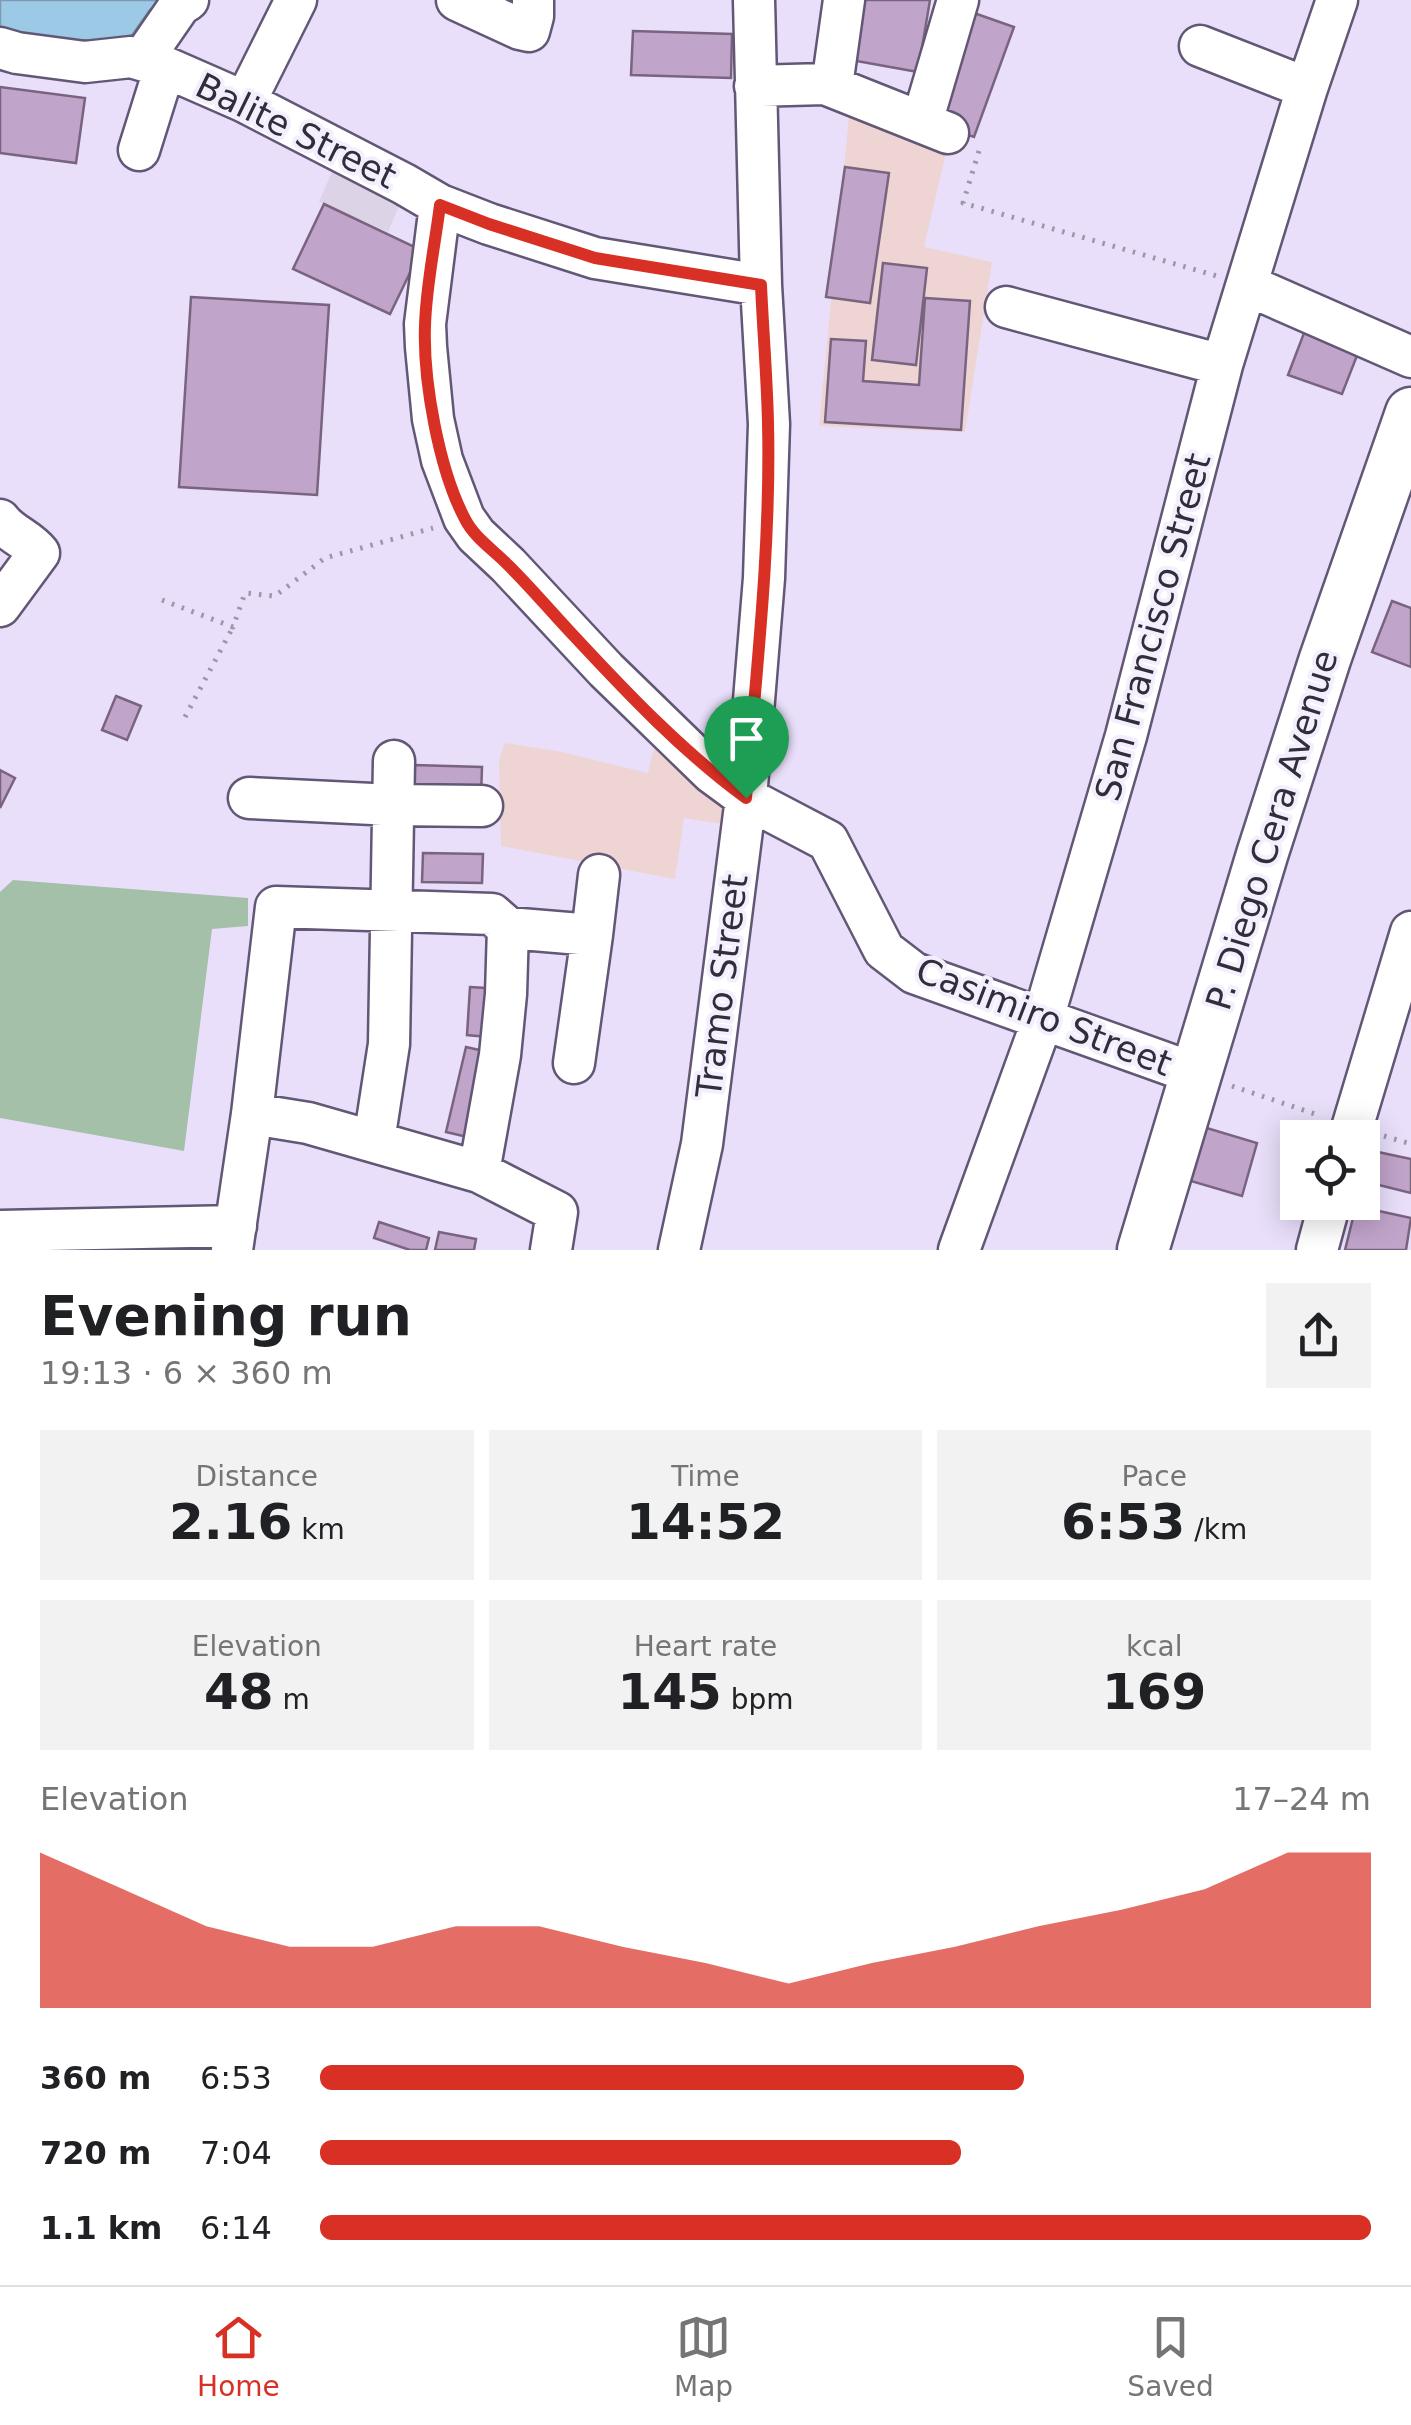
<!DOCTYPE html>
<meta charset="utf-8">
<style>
:root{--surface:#fff;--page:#f2f2f2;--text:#202124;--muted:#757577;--line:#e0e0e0;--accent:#d93025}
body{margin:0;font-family:"DejaVu Sans",sans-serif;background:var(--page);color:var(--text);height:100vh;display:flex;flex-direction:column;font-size:38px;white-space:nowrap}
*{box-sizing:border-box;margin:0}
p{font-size:32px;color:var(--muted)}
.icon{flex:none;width:55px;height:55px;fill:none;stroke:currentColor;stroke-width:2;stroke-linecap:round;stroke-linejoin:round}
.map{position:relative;height:1250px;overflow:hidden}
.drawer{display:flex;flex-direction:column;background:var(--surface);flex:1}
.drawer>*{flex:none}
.fabs{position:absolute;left:1280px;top:1120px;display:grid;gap:20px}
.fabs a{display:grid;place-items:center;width:100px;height:100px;border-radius:0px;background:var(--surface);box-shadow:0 5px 25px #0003;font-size:50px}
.pin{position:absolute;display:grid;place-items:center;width:85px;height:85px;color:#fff;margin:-102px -42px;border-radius:50% 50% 50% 0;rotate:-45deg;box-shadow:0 0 10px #0007}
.pin .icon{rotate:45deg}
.round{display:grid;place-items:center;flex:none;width:105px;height:105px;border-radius:0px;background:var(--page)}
.summary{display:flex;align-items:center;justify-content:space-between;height:170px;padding:0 40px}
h1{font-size:55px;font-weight:700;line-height:75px}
.metrics{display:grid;grid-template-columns:repeat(3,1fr);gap:15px;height:170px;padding:10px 40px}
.metrics div{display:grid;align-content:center;border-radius:0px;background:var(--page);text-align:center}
.metrics b{font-size:50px;font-weight:700}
.metrics small{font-size:28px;font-weight:400}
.metrics p{font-size:28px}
.chart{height:280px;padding:20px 40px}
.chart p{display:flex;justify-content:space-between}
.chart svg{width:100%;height:180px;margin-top:10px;fill:var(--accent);opacity:.7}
ul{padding:0 40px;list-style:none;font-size:32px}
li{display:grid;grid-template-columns:160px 120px 1fr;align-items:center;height:75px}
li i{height:25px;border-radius:12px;background:var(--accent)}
.tabs{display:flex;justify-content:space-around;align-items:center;height:140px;border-top:2px solid var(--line);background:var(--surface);font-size:28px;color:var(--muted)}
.tabs a{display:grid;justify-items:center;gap:5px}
.tabs .current{color:var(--accent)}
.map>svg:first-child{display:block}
</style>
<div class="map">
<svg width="1411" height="1250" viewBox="0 0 1411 1250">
<rect width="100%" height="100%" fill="#e9dffb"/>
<path fill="#eed4d2" d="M849,116L949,140L924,247L992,262L965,432L819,426Z
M657,735L730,797L729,825L684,818L675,879L501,846L499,760L505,743L557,751L648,773Z"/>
<path fill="#ddd3e7" d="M337,160L406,190L388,232L319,202Z"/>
<path fill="#a4c0a8" d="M13,880L248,898V926L212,929L184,1151L0,1118V892Z"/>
<path fill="#9cc9e5" stroke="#7c9ab2" stroke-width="2.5" d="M0,0H165L150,10L128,41L82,51L0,35Z"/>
<path fill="#c1a4ca" stroke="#79647f" stroke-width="2.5" d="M861,0H930L918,72L851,60Z
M974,13L1014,27L974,137L933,123Z
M633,31L732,34L731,78L631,75Z
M0,87L85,98L76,163L0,153Z
M845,167L889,173L870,303L826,297Z
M324,204L421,250L390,314L293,269Z
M883,263L927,268L916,365L872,360Z
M191,297L329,305L317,495L179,487Z
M925,298L970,301L961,430L825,422L831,339L866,341L863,381L919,385Z
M1304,333L1358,353L1342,394L1288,375Z
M1392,601L1411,608V667L1372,652Z
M116,696L141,706L127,740L102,730Z
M414,765L482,767L481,797L413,795Z
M0,770L15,778L0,808Z
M423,853L483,854L482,883L422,882Z
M470,987L502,989L498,1038L467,1035Z
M466,1047L497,1054L476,1139L446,1132Z
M1200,1126L1257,1143L1242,1196L1184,1179Z
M1378,1152L1411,1159V1193L1371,1183Z
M1356,1206L1411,1218L1406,1250H1345Z
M379,1222L429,1238L426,1250H410L374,1238Z
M439,1232L476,1239L474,1250H435Z"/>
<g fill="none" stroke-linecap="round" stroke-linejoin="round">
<g stroke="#625775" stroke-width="45">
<path id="minor" d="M457,0L520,29L529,31L533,16V0
M1200,46L1307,88
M0,48L17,53L85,62L131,57L165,67L245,102L404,184L440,205L489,224L595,258L761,285
M142,60L180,5L188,0
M755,86L825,84L948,133
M832,86L844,0
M245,102L296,0
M922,122L958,0
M139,150L165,67
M440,205L425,324L426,347L433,419L442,460L464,518L476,535L508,565L606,670L712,773L746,798L828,841L884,950L914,973L1196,1074
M1247,285L1411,357
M1006,307L1222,365
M0,520C10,534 28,539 39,553L0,606
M249,798L393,805L482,806
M592,935L599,875
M252,1114L308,1123L479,1172L557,1212L551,1250
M1349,1138L1411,932
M374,1141L389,1044L394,761
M479,1172L500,1055L506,994L508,928
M0,1231L236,1226
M232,1250L252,1114L276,907L492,914L508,928L592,935L574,1063
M679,1250L702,1144L746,798L764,578L769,424L761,285L754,0
M959,1250L1043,1019L1126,736L1222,365L1307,88L1337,0
M1317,1250L1330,1202"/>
</g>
<g stroke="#625775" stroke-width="55">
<path id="major" d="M1143,1250L1262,855L1325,659L1411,413"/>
</g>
<path stroke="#9d95ab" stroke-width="5" stroke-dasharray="2.5 8" stroke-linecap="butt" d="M979,151L963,203L1217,276
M162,600L233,627L245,593L275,596L325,558L433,528
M185,717L233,627
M1232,1086L1321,1116
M1384,1136L1411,1144"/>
<use href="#minor" stroke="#fff" stroke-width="40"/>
<use href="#major" stroke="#fff" stroke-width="50"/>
</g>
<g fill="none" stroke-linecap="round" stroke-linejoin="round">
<g stroke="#fff" stroke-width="20">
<path id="route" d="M440,205L489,224L595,258L761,285C763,331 767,377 768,423C771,548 756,673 746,798C683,752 627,693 574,636C551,612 530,586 506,563C492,549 474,537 465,519C439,470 423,381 425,326C426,286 435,245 440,205Z"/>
</g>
<use href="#route" stroke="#d93025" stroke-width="12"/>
</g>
<g text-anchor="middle" stroke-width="8" stroke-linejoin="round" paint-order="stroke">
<g font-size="35" fill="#322d3b" stroke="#f4effd">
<text transform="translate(296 131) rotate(26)" y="12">Balite Street</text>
<text transform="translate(1153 627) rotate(-75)" y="12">San Francisco Street</text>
<text transform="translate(1272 830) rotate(-73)" y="12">P. Diego Cera Avenue</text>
<text transform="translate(722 986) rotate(-83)" y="12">Tramo Street</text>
<text transform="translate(1044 1017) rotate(21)" y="12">Casimiro Street</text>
</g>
</g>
</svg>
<div class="fabs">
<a><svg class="icon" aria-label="locate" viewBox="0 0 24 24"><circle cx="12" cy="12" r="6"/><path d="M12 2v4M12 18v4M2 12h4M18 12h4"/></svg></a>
</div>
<div class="pin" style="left:746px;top:798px;background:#1e9e55"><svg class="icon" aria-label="arrive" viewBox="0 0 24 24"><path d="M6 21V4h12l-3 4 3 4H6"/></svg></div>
</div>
<section class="drawer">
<div class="summary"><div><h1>Evening run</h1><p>19:13 · 6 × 360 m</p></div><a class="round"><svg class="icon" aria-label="share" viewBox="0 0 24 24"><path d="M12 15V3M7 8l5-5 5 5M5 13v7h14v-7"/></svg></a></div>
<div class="metrics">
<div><p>Distance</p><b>2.16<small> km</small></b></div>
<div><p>Time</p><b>14:52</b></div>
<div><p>Pace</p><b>6:53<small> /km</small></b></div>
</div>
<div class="metrics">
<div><p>Elevation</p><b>48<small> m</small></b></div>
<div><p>Heart rate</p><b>145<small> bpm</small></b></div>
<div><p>kcal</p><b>169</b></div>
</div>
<div class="chart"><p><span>Elevation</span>17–24 m</p>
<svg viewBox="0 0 160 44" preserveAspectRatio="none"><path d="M0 44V6L10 15L20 24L30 29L40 29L50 24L60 24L70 29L80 33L90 38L100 33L110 29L120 24L130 20L140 15L150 6L160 6V44z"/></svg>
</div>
<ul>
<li><b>360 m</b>6:53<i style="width:67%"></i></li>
<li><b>720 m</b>7:04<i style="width:61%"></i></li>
<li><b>1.1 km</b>6:14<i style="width:100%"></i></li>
</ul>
</section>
<nav class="tabs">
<a class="current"><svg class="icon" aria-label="home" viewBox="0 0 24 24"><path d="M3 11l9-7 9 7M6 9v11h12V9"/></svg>Home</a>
<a><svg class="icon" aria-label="map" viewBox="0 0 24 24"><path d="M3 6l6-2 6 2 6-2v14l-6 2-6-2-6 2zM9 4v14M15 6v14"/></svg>Map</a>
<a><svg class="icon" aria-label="saved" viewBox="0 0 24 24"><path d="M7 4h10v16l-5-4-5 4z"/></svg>Saved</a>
</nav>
